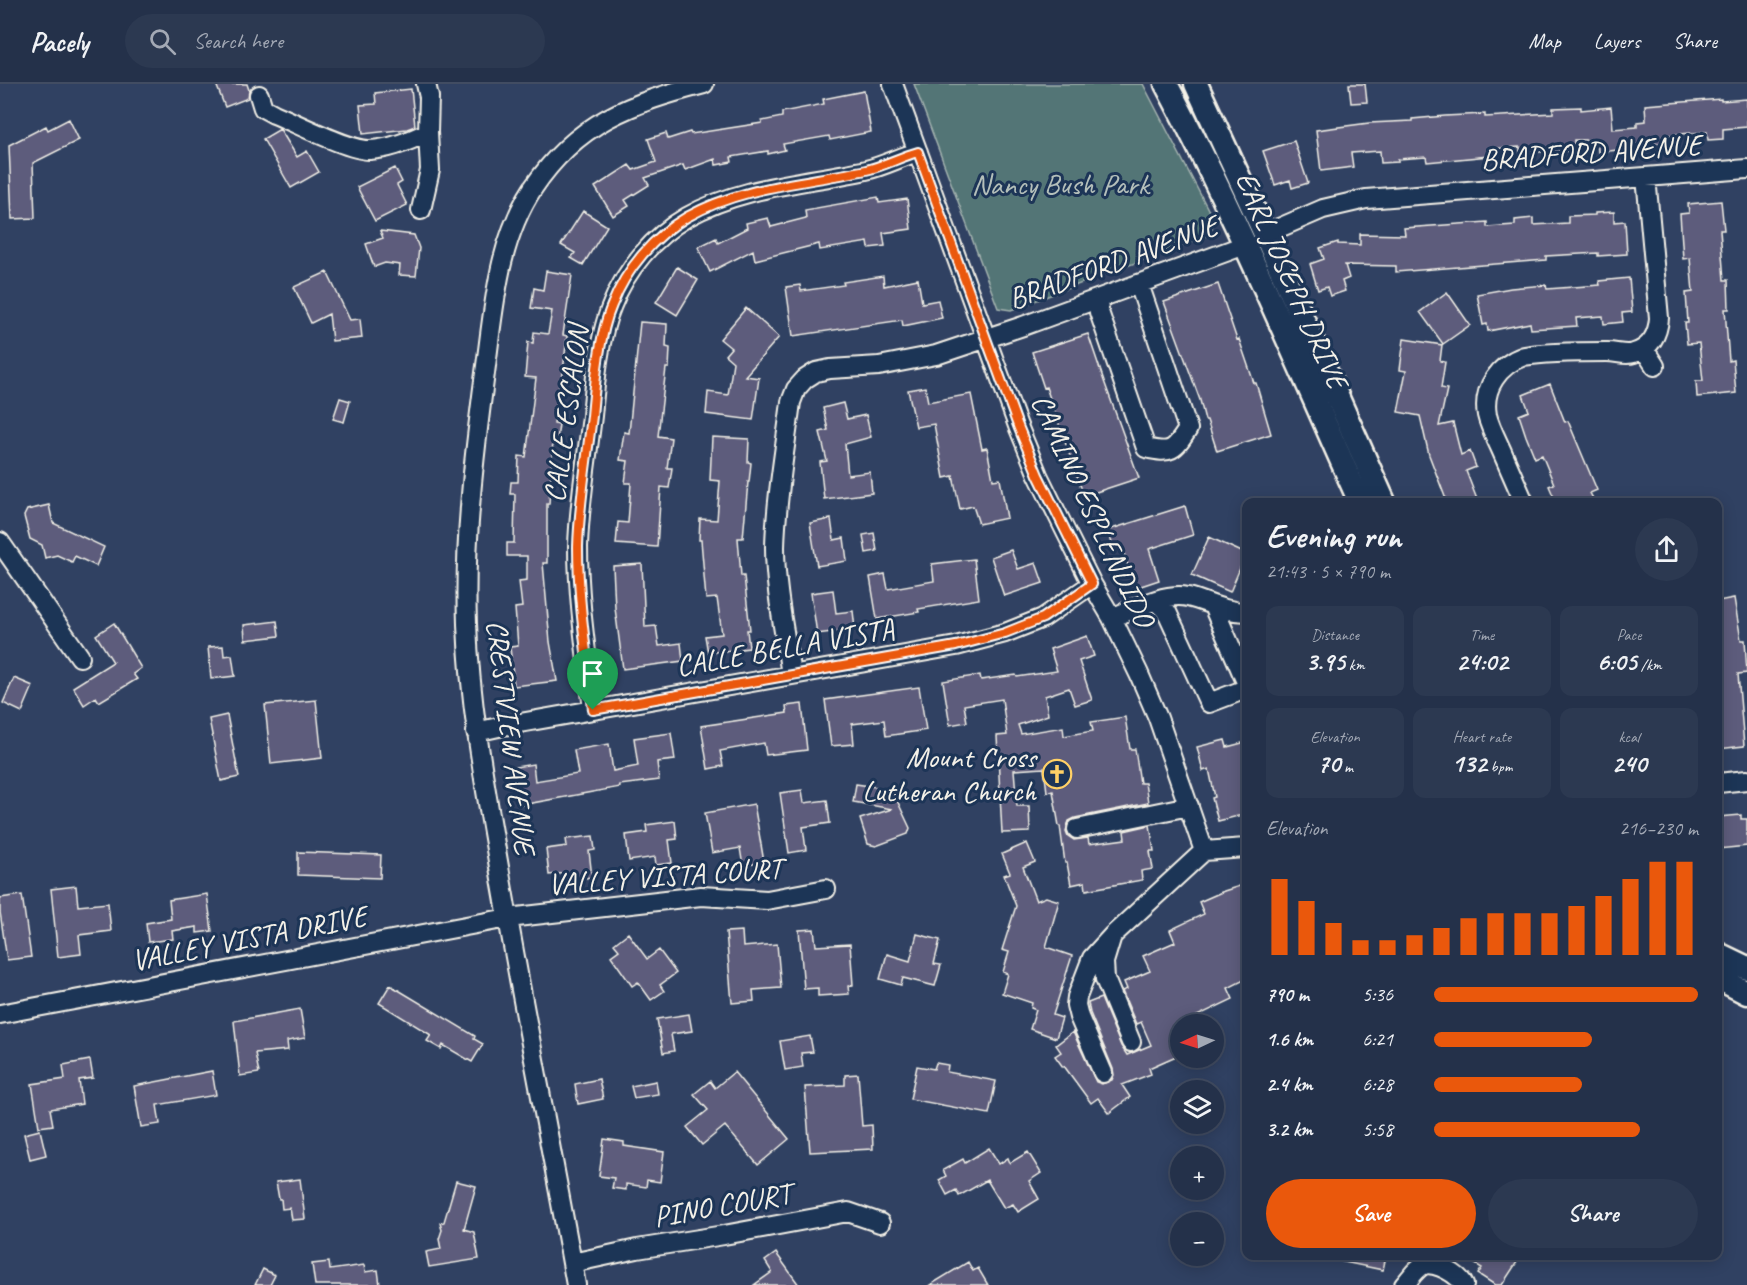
<!DOCTYPE html>
<meta charset="utf-8">
<style>
:root{--surface:#24314a;--page:#2c3951;--text:#f1f3f6;--muted:#a3a9b5;--line:#414c62;--accent:#ea580c}
body{margin:0;font-family:Caveat,sans-serif;background:var(--page);color:var(--text);height:100vh;display:flex;flex-direction:column;font-size:22px;white-space:nowrap}
*{box-sizing:border-box;margin:0}
p{font-size:20px;color:var(--muted)}
.icon{flex:none;width:33px;height:33px;fill:none;stroke:currentColor;stroke-width:2;stroke-linecap:round;stroke-linejoin:round}
.map{position:relative;flex:1;overflow:hidden}
.panel{position:absolute;left:1242px;top:414px;width:480px;height:762px;display:flex;flex-direction:column;background:var(--surface);border-radius:12px;box-shadow:0 3px 15px #0003,0 0 0 2px var(--line)}
.panel>*{flex:none}
.needle{width:39px;rotate:266deg}
.tools{position:absolute;left:1170px;top:930px;display:grid;gap:12px}
.tools a{display:grid;place-items:center;width:54px;height:54px;border-radius:50%;background:var(--surface);box-shadow:0 3px 15px #0003,0 0 0 2px var(--line);font-size:30px}
.pin{position:absolute;display:grid;place-items:center;width:51px;height:51px;color:#fff;margin:-62px -26px;border-radius:50% 50% 50% 0;rotate:-45deg;box-shadow:0 0 6px #0007}
.pin .icon{rotate:45deg}
.round{display:grid;place-items:center;flex:none;width:63px;height:63px;border-radius:32px;background:var(--page)}
.head{display:flex;align-items:center;justify-content:space-between;height:102px;padding:0 24px}
h1{font-size:33px;font-weight:700;line-height:45px}
.metrics{display:grid;grid-template-columns:repeat(3,1fr);gap:9px;height:102px;padding:6px 24px}
.metrics div{display:grid;align-content:center;border-radius:12px;background:var(--page);text-align:center}
.metrics b{font-size:26px;font-weight:700}
.metrics small{font-size:16px;font-weight:400}
.metrics p{font-size:16px}
.chart{height:168px;padding:12px 24px}
.chart p{display:flex;justify-content:space-between}
.chart svg{width:100%;height:108px;margin-top:6px;stroke:var(--accent);stroke-width:6}
.cta{display:flex;gap:12px;margin-top:auto;padding:12px 24px}
.cta a{flex:1;height:69px;border-radius:36px;background:var(--accent);color:#fff;font-size:24px;font-weight:700;line-height:69px;text-align:center}
.cta a+a{background:var(--page);color:var(--text)}
ul{padding:0 24px;list-style:none;font-size:20px}
li{display:grid;grid-template-columns:96px 72px 1fr;align-items:center;height:45px}
li i{height:15px;border-radius:8px;background:var(--accent)}
header{display:flex;align-items:center;gap:36px;box-sizing:border-box;height:84px;padding:0 30px;background:var(--surface);border-bottom:2px solid var(--line)}
header strong{font-size:28px}
nav{display:flex;gap:33px;margin-inline-start:auto;font-size:21px}
.search{width:420px;height:54px;background:var(--page);display:flex;align-items:center;gap:15px;box-sizing:border-box;padding:0 21px;border-radius:33px;color:var(--muted);font-size:22px}
.map>svg:first-child{display:block}
</style>
<header>
<strong>Pacely</strong>
<div class="search"><svg class="icon" aria-label="search" viewBox="0 0 24 24"><circle cx="10" cy="10" r="6"/><path d="M15 15l6 6"/></svg>Search here</div>
<nav><a>Map</a><a>Layers</a><a>Share</a></nav>
</header>
<div class="map">
<svg width="1747" height="1201" viewBox="0 0 1747 1201">
<rect width="100%" height="100%" fill="#304162"/>
<filter id="ink" filterUnits="userSpaceOnUse"><feTurbulence type="fractalNoise" baseFrequency=".0167" numOctaves="2"/><feDisplacementMap in="SourceGraphic" scale="12" xChannelSelector="R" yChannelSelector="G"/><feConvolveMatrix kernelMatrix="1 2 1 2 8 2 1 2 1" color-interpolation-filters="sRGB"/></filter>
<g filter="url(#ink)">
<path fill="#537576" stroke="#a4b3af" stroke-width="1.5" d="M914,0H1143L1212,133C1213,141 1213,147 1206,152L1011,226L998,224Z"/>
<path fill="#5d5c7c" stroke="#f4f1e8" stroke-width="1.5" d="M216,0H247L249,6L248,14L225,23Z
M1349,0H1365L1367,18L1351,19Z
M411,5L415,42L407,45L363,50L360,21L376,20L375,9Z
M864,7L871,48L830,56L829,52L783,60L785,66L768,70V67L731,73L732,78L716,81L715,75L685,86L683,81L645,94L649,101L625,116L629,122L613,132L595,103L629,81L633,86L656,78L648,55L666,49L668,55L690,48L691,50L762,39V37L782,33V28L824,20L823,15Z
M1721,15V17L1747,15V43L1723,45V55L1708,56L1707,48L1679,50L1663,52V59L1629,61V65L1598,68L1597,56H1574V67L1535,68V70H1520V63L1488,65L1489,72L1427,78L1426,73L1398,75V78L1381,79L1380,67L1351,69L1353,83L1321,87L1316,46L1369,39L1412,37V35L1445,32L1485,30V33L1553,29V24L1581,23V26L1611,23L1613,45L1637,43V38L1646,37L1645,21Z
M69,35L79,56L33,79L35,134L12,135L9,61L46,42L48,46Z
M280,45L297,73L307,67L319,88L291,104L263,55Z
M1294,57L1308,99L1292,104L1290,96L1275,101L1263,67Z
M395,84L402,98L397,101L407,121L375,137L357,103Z
M878,113L879,119L907,115L911,145L883,149L885,162L869,164L868,158L820,166L819,160L755,176L753,166L710,188L698,163L716,154L718,159L747,144L746,139L768,134L771,143L806,134L805,126Z
M1721,117L1724,146H1720L1724,196H1728L1729,225H1725L1729,277L1733,276L1736,309L1697,313L1696,297H1703L1699,259L1687,260L1685,239H1688L1686,209L1693,208L1690,174L1683,175L1680,130L1689,129L1688,120Z
M583,127L607,142L583,181L571,174L575,169L561,161Z
M1614,128V138L1625,137L1627,170L1598,172V169L1546,172V176L1396,188V182L1345,181L1349,194L1342,197L1345,207L1330,212L1327,203L1318,206L1310,180L1324,175L1320,164L1338,158V160L1360,161V150L1405,151L1404,144L1487,138V143L1515,141V136L1533,134V141L1568,139V132L1595,131V129Z
M380,147L414,151L419,164L416,192L399,191L400,181L385,179L374,183L366,160L383,154Z
M677,183L698,196L677,231L656,218Z
M546,187L572,191L563,251L567,252L562,297H560L554,339L559,340L557,356H553L549,420H547V479H543L550,558L557,597L514,602L510,563L518,562L515,524L522,523L519,497L527,496V472H507V459H514L515,410H510L511,398H518L519,372L526,373L536,294L525,293L528,258L533,259L534,248L548,250L552,227L531,224L534,204L543,206Z
M327,188L350,236L360,235L362,254L332,257L329,230L311,239L294,203Z
M883,192L884,202L918,195L922,219L938,216L942,234L903,242L902,236L793,252L786,203L800,201L801,207L844,201L843,198Z
M1629,194L1632,228L1622,229L1623,238L1604,240L1603,232L1576,234L1577,242L1531,245L1530,239L1488,247L1487,240L1483,241L1477,210L1511,204L1546,201L1547,205L1600,201L1599,197Z
M1218,200L1237,256L1239,255L1254,299H1256L1271,350L1217,367L1207,336H1205L1200,316L1164,218Z
M1447,208L1470,241L1443,260L1420,228Z
M746,224L779,253L745,292L759,294L753,336L706,330L708,308L728,311L733,278L725,271L731,264L720,255Z
M640,238L667,240L666,263L670,264L669,284H666L658,352L671,354L667,384H672L669,404L661,403L657,463L616,460L618,438L628,439L631,399H625L628,377L620,376L624,348L629,349Z
M1088,250L1104,297L1139,394L1084,412L1046,303L1044,304L1032,268Z
M1404,255L1442,261L1440,277L1445,278L1441,304L1447,305L1439,342L1453,339L1461,371L1470,367L1476,383L1466,387L1478,418H1447L1429,371L1420,332L1398,328L1406,287L1400,286Z
M1550,300L1565,338L1568,337L1597,406L1590,409L1595,418H1556L1549,402L1554,400L1542,371L1535,374L1526,352L1519,331L1529,327L1523,311Z
M925,303L928,318L971,310L982,365L987,364L993,396L1000,395L1007,434L979,440L973,422L960,425L953,392L944,394L934,340L916,343L908,306Z
M340,314L350,317L344,338L333,335Z
M843,319L847,335L866,331L871,353L845,360L848,391L870,388L872,409L824,415L820,378L827,377L820,348L828,346L823,324Z
M712,353L749,355L748,378L751,379L749,398H748L743,454H738L741,492H744L750,546H747L749,564L708,569L705,552L722,550L717,514L706,515L701,456H699L700,435L717,436L720,397L710,396Z
M49,421L53,439L104,463L96,482L75,472L72,478L57,471L45,474L42,461L30,455L24,432L27,426Z
M1185,422L1193,451L1149,465L1159,496L1135,504L1122,463L1114,466L1108,446Z
M831,435L834,456L844,454L847,477L817,482L810,439Z
M874,449L877,467L866,469L863,451Z
M1209,453L1246,470L1230,508L1192,491Z
M1011,466L1018,485L1036,479L1043,499L1004,512L991,473Z
M974,475L979,515L918,525L919,528L877,535L870,493L885,490L888,505L934,497L932,480Z
M642,480L645,543L656,542L659,562L681,559L683,577L623,585L615,524L613,482Z
M833,506L836,529L853,527L855,545L817,550L811,509Z
M1734,514L1741,556H1745L1747,589L1738,590L1744,662L1718,665V517Z
M277,537L279,552L245,556L244,541Z
M114,539L141,584L133,590L137,595L99,618L96,613L84,621L73,603L113,578L96,551Z
M1087,552L1094,572L1079,577L1092,616L1075,621L1069,604L1045,612L1048,631L1018,641L1021,650L1063,643L1064,652L1093,647L1091,638L1125,633L1130,665H1135L1140,699H1145L1148,719L1075,734L1069,737L1066,747L1068,752L1074,756L1088,754L1089,760L1125,755L1124,747L1150,741L1154,767H1150L1153,785L1141,787L1142,796L1086,806L1085,798L1071,801L1067,779H1065L1060,742H1059L1053,707L1047,708L1044,684L1014,686L1017,722H1029L1030,748L1002,749L997,652L1007,651L1002,615L964,621L967,638L950,641L943,597L980,591L981,596L1016,591L1017,593L1057,587L1050,565Z
M223,562L224,572L232,571L235,592L211,595L208,563Z
M14,594L33,602L22,628L3,619Z
M919,603L926,646L886,652L884,636L852,640L854,660L831,662L825,616Z
M316,616L322,674L271,680L265,621Z
M802,620L807,666L766,671L764,659L720,667L723,682L708,685L701,642L787,629L786,622Z
M227,631L239,693L221,697L209,635Z
M671,649L675,676L657,678L659,696L619,701L620,703L521,721L515,683L533,680L535,697L578,690L574,666L609,660L613,687L638,682L634,654Z
M1225,656L1227,663L1246,658V730L1218,737L1212,714L1215,713L1209,685L1203,687L1197,663Z
M856,700L876,703L880,715L894,710L910,744L908,750L876,762L868,760L860,735L892,725L853,718Z
M802,706L804,719L827,716L830,739L803,743L806,766L789,769L780,709Z
M754,720L764,778L743,782L740,764L712,769L705,729Z
M1741,731V735H1747V762L1718,765V733Z
M675,737L677,755L669,756L672,779L656,781L655,773L629,777L626,751L647,748L646,741Z
M593,752L595,766L589,767L592,793L577,795L576,788L549,791L546,765L567,762L566,755Z
M1027,759L1035,778L1023,783L1036,817L1046,813L1059,817L1046,863L1072,872L1053,931L1062,934L1056,954L1030,945L1036,926L1031,924L1032,919L1002,909L1008,890L1003,888L1009,868L1002,866L1016,822L1004,791L1010,789L1002,770Z
M298,768L381,771L380,794L298,791Z
M1246,800V895L1228,904L1233,915L1197,932L1201,940H1180V954L1170,959L1176,972L1149,984L1151,990L1122,1001L1130,1013L1109,1029L1098,1014L1091,1019L1064,982L1063,983L1055,972L1061,968L1056,961L1073,948L1096,998L1102,1000L1112,996L1114,991L1113,985L1090,929L1088,919L1101,914L1121,962L1127,971L1151,961L1141,938L1136,940L1122,907L1127,905L1124,898L1150,887L1143,872L1175,858L1170,846L1204,830L1199,818L1224,807Z
M76,802L78,822L108,819L111,847L79,851L81,870L58,873L51,805Z
M207,810L212,847L197,849V843L172,847L173,855L148,858L146,839L171,835L169,816Z
M22,811L31,873L7,876L0,828V814Z
M814,845L816,862L850,860L853,901L848,902L849,910L818,912V904L804,905L799,846Z
M742,847L743,863L777,860L781,904L753,906L754,917L732,919L726,848Z
M628,849L647,875L659,866L676,889L660,901L664,907L651,916L638,898L632,902L611,872L619,866L614,860Z
M917,850L940,856L934,880L941,881L935,902L903,894L901,901L880,895L887,870L910,877Z
M390,901L475,952L474,955L483,960L472,978L443,961L441,965L427,957L431,951L379,919Z
M300,925L305,954L287,957L288,966L255,969L259,989L240,992L234,937Z
M689,930L692,947L671,950L674,967L663,969L657,935Z
M810,952L813,968L801,969L803,983L785,986L780,957Z
M90,976L93,994L79,996L82,1020L50,1025L53,1041L39,1043L32,1000L65,995L63,981Z
M936,979L948,981L947,988L996,997L989,1030L910,1015L917,982L934,985Z
M212,987L216,1011L157,1021L160,1040L141,1043L134,1002Z
M734,988L789,1055L758,1081L725,1042L702,1061L687,1043L708,1026L694,1010L710,997L715,1004Z
M858,990L862,1042L872,1041L873,1065L810,1068L805,1003L845,1001V991Z
M599,995L603,1015L578,1020L575,1000Z
M656,997L658,1010L634,1014L631,1002Z
M40,1046L46,1071L30,1075L24,1050Z
M604,1055L624,1058V1062L664,1068L660,1098L647,1096L646,1103L626,1100V1106L612,1104L614,1094L599,1092Z
M989,1064L999,1080L1008,1074L1010,1079L1028,1068L1041,1089L1029,1097L1039,1115L1018,1128L1013,1120L1004,1124L987,1096L959,1112L956,1106L947,1111L939,1096L946,1092L943,1086L963,1075L965,1079Z
M300,1095L305,1135L292,1136L290,1124L282,1125L281,1115H279L276,1098Z
M456,1097L476,1102L464,1145L474,1148L479,1175L429,1183L426,1168L441,1165L439,1155L442,1146L440,1139L444,1138Z
M776,1169L799,1201H754L772,1188L765,1177Z
M1340,1172H1386L1383,1186L1339,1177Z
M1462,1172H1506L1517,1178L1502,1201H1495L1478,1190L1482,1184Z
M329,1178L330,1186L364,1181L365,1188L378,1186L380,1201H315L312,1180Z
M968,1178L973,1187L978,1184L988,1201H930Z
M263,1185L275,1191L270,1201H255Z"/>
<g fill="none" stroke-linecap="round" stroke-linejoin="round">
<g stroke="#f4f1e8" stroke-width="22">
<path id="minor" d="M893,0L1018,342L1038,391L1065,446L1092,500L1112,534L1139,590L1158,634L1204,767L1246,764
M259,11L263,24L274,30C296,39 350,67 370,66C391,65 410,57 428,48L429,13L426,0
M421,126L430,86L428,48
M1265,150L1323,125L1366,115L1747,85
M1098,215L1099,228L1146,364C1171,370 1174,367 1188,345L1139,200
M1644,265L1655,282
M1524,418C1517,402 1510,386 1503,370C1498,358 1490,344 1487,331C1482,304 1499,281 1524,272C1547,268 1582,268 1607,268C1617,268 1625,272 1634,269C1651,264 1658,250 1659,234L1646,93
M0,458L80,573
M1156,517L1167,528L1209,619L1246,605
M1213,522L1246,598
M1112,534C1134,525 1164,508 1188,513C1208,518 1225,528 1246,528
M791,591C785,549 775,506 775,463C776,415 785,366 791,318L796,305L805,295L816,288L830,285L879,282L936,271L1023,242L1245,161
M593,626C587,572 578,518 578,463C579,420 587,375 592,332C595,299 599,251 612,221C626,185 654,152 687,133C742,102 806,99 866,86C884,82 900,73 918,68
M476,648L503,642L956,562L1005,549L1043,534L1092,500
M1718,699L1747,696
M1077,745L1189,722
M1111,855L1104,878L1105,895L1131,958
M0,930L508,834L701,812L767,816L826,805
M1103,989L1079,933L1076,921L1077,913L1092,874L1113,851L1204,767
M572,1179L637,1165L724,1151L848,1128L880,1139
M576,1201C551,1062 523,923 499,783C485,702 470,622 467,540C464,455 474,372 485,289C494,225 497,159 533,104C577,38 631,19 704,0
M1404,1201C1410,1195 1416,1184 1424,1181C1435,1177 1460,1191 1464,1201"/>
</g>
<g stroke="#f4f1e8" stroke-width="27">
<path id="major" d="M1166,0C1238,136 1297,278 1360,418
M1196,0L1265,150L1384,418
M1718,870L1747,884
M1718,894L1747,909"/>
</g>
<use href="#minor" stroke="#1d3557" stroke-width="18"/>
<use href="#major" stroke="#1d3557" stroke-width="22"/>
</g>
</g>
<g fill="none" stroke-linecap="round" stroke-linejoin="round" filter="url(#ink)">
<g stroke="#fff" stroke-width="12">
<path id="route" d="M918,68L1018,342L1038,391L1092,500L1043,534L1005,549L956,562L593,626C587,572 578,517 578,463C579,421 587,374 592,332C595,299 599,251 612,221C626,185 654,152 687,133C742,102 806,99 866,86C884,82 900,73 918,68Z"/>
</g>
<use href="#route" stroke="#ea580c" stroke-width="8"/>
</g>
<defs>
<g id="church-ring" transform="scale(1.5)"><circle r="9.5" fill="#1d3557" stroke="#ffd166" stroke-width="1.5"/><path d="M-1.2-6h2.4v3.5h3.3v2.4h-3.3V6h-2.4V-.1h-3.3v-2.4h3.3Z" fill="#ffd166"/></g>
</defs>
<g fill-rule="evenodd">
<use href="#church-ring" x="1057" y="690"/>
</g>
<g text-anchor="middle" stroke-width="6" stroke-linejoin="round" paint-order="stroke">
<g font-size="30" fill="#f4f1e8" stroke="#1d3557">
<text transform="translate(1591 68) rotate(-4)" y="10">BRADFORD AVENUE</text>
<text transform="translate(1113 178) rotate(-20)" y="10">BRADFORD AVENUE</text>
<text transform="translate(1292 196) rotate(66)" y="10">EARL JOSEPH DRIVE</text>
<text transform="translate(566 330) rotate(-82)" y="10">CALLE ESCALON</text>
<text transform="translate(1093 426) rotate(65)" y="10">CAMINO ESPLENDIDO</text>
<text transform="translate(785 563) rotate(-10)" y="10">CALLE BELLA VISTA</text>
<text transform="translate(511 653) rotate(83)" y="10">CRESTVIEW AVENUE</text>
<text transform="translate(665 792) rotate(-4)" y="10">VALLEY VISTA COURT</text>
<text transform="translate(249 854) rotate(-11)" y="10">VALLEY VISTA DRIVE</text>
<text transform="translate(722 1121) rotate(-10)" y="10">PINO COURT</text>
</g>
<g font-size="30" fill="#b4bfba" stroke="#1d3557">
<text x="1060" y="110">Nancy Bush Park</text>
</g>
<g font-size="30" fill="#f4f1e8" stroke="#1d3557" text-anchor="end">
<text x="1036" y="683">Mount Cross<tspan x="1036" dy="34">Lutheran Church</tspan></text>
</g>
</g>
</svg>
<div class="tools">
<a><svg class="needle" viewBox="-14 -14 28 28"><path d="M0-13l5 13h-10z" fill="#e53935"/><path d="M0 13l5-13h-10z" fill="#a3a9b5"/></svg></a>
<a><svg class="icon" aria-label="layers" viewBox="0 0 24 24"><path d="M12 4l9 5-9 5-9-5zM3 14l9 5 9-5"/></svg></a>
<a>+</a>
<a>−</a>
</div>
<div class="pin" style="left:593px;top:626px;background:#1e9e55"><svg class="icon" aria-label="arrive" viewBox="0 0 24 24"><path d="M6 21V4h12l-3 4 3 4H6"/></svg></div>
<section class="panel">
<div class="head"><div><h1>Evening run</h1><p>21:43 · 5 × 790 m</p></div><a class="round"><svg class="icon" aria-label="share" viewBox="0 0 24 24"><path d="M12 15V3M7 8l5-5 5 5M5 13v7h14v-7"/></svg></a></div>
<div class="metrics">
<div><p>Distance</p><b>3.95<small> km</small></b></div>
<div><p>Time</p><b>24:02</b></div>
<div><p>Pace</p><b>6:05<small> /km</small></b></div>
</div>
<div class="metrics">
<div><p>Elevation</p><b>70<small> m</small></b></div>
<div><p>Heart rate</p><b>132<small> bpm</small></b></div>
<div><p>kcal</p><b>240</b></div>
</div>
<div class="chart"><p><span>Elevation</span>216–230 m</p>
<svg viewBox="0 0 160 44" preserveAspectRatio="none"><path d="M5 44V13M15 44V22M25 44V31M35 44V38M45 44V38M55 44V36M65 44V33M75 44V29M85 44V27M95 44V27M105 44V27M115 44V24M125 44V20M135 44V13M145 44V6M155 44V6"/></svg>
</div>
<ul>
<li><b>790 m</b>5:36<i style="width:100%"></i></li>
<li><b>1.6 km</b>6:21<i style="width:60%"></i></li>
<li><b>2.4 km</b>6:28<i style="width:56%"></i></li>
<li><b>3.2 km</b>5:58<i style="width:78%"></i></li>
</ul>
<div class="cta"><a>Save</a><a>Share</a></div>
</section>
</div>
